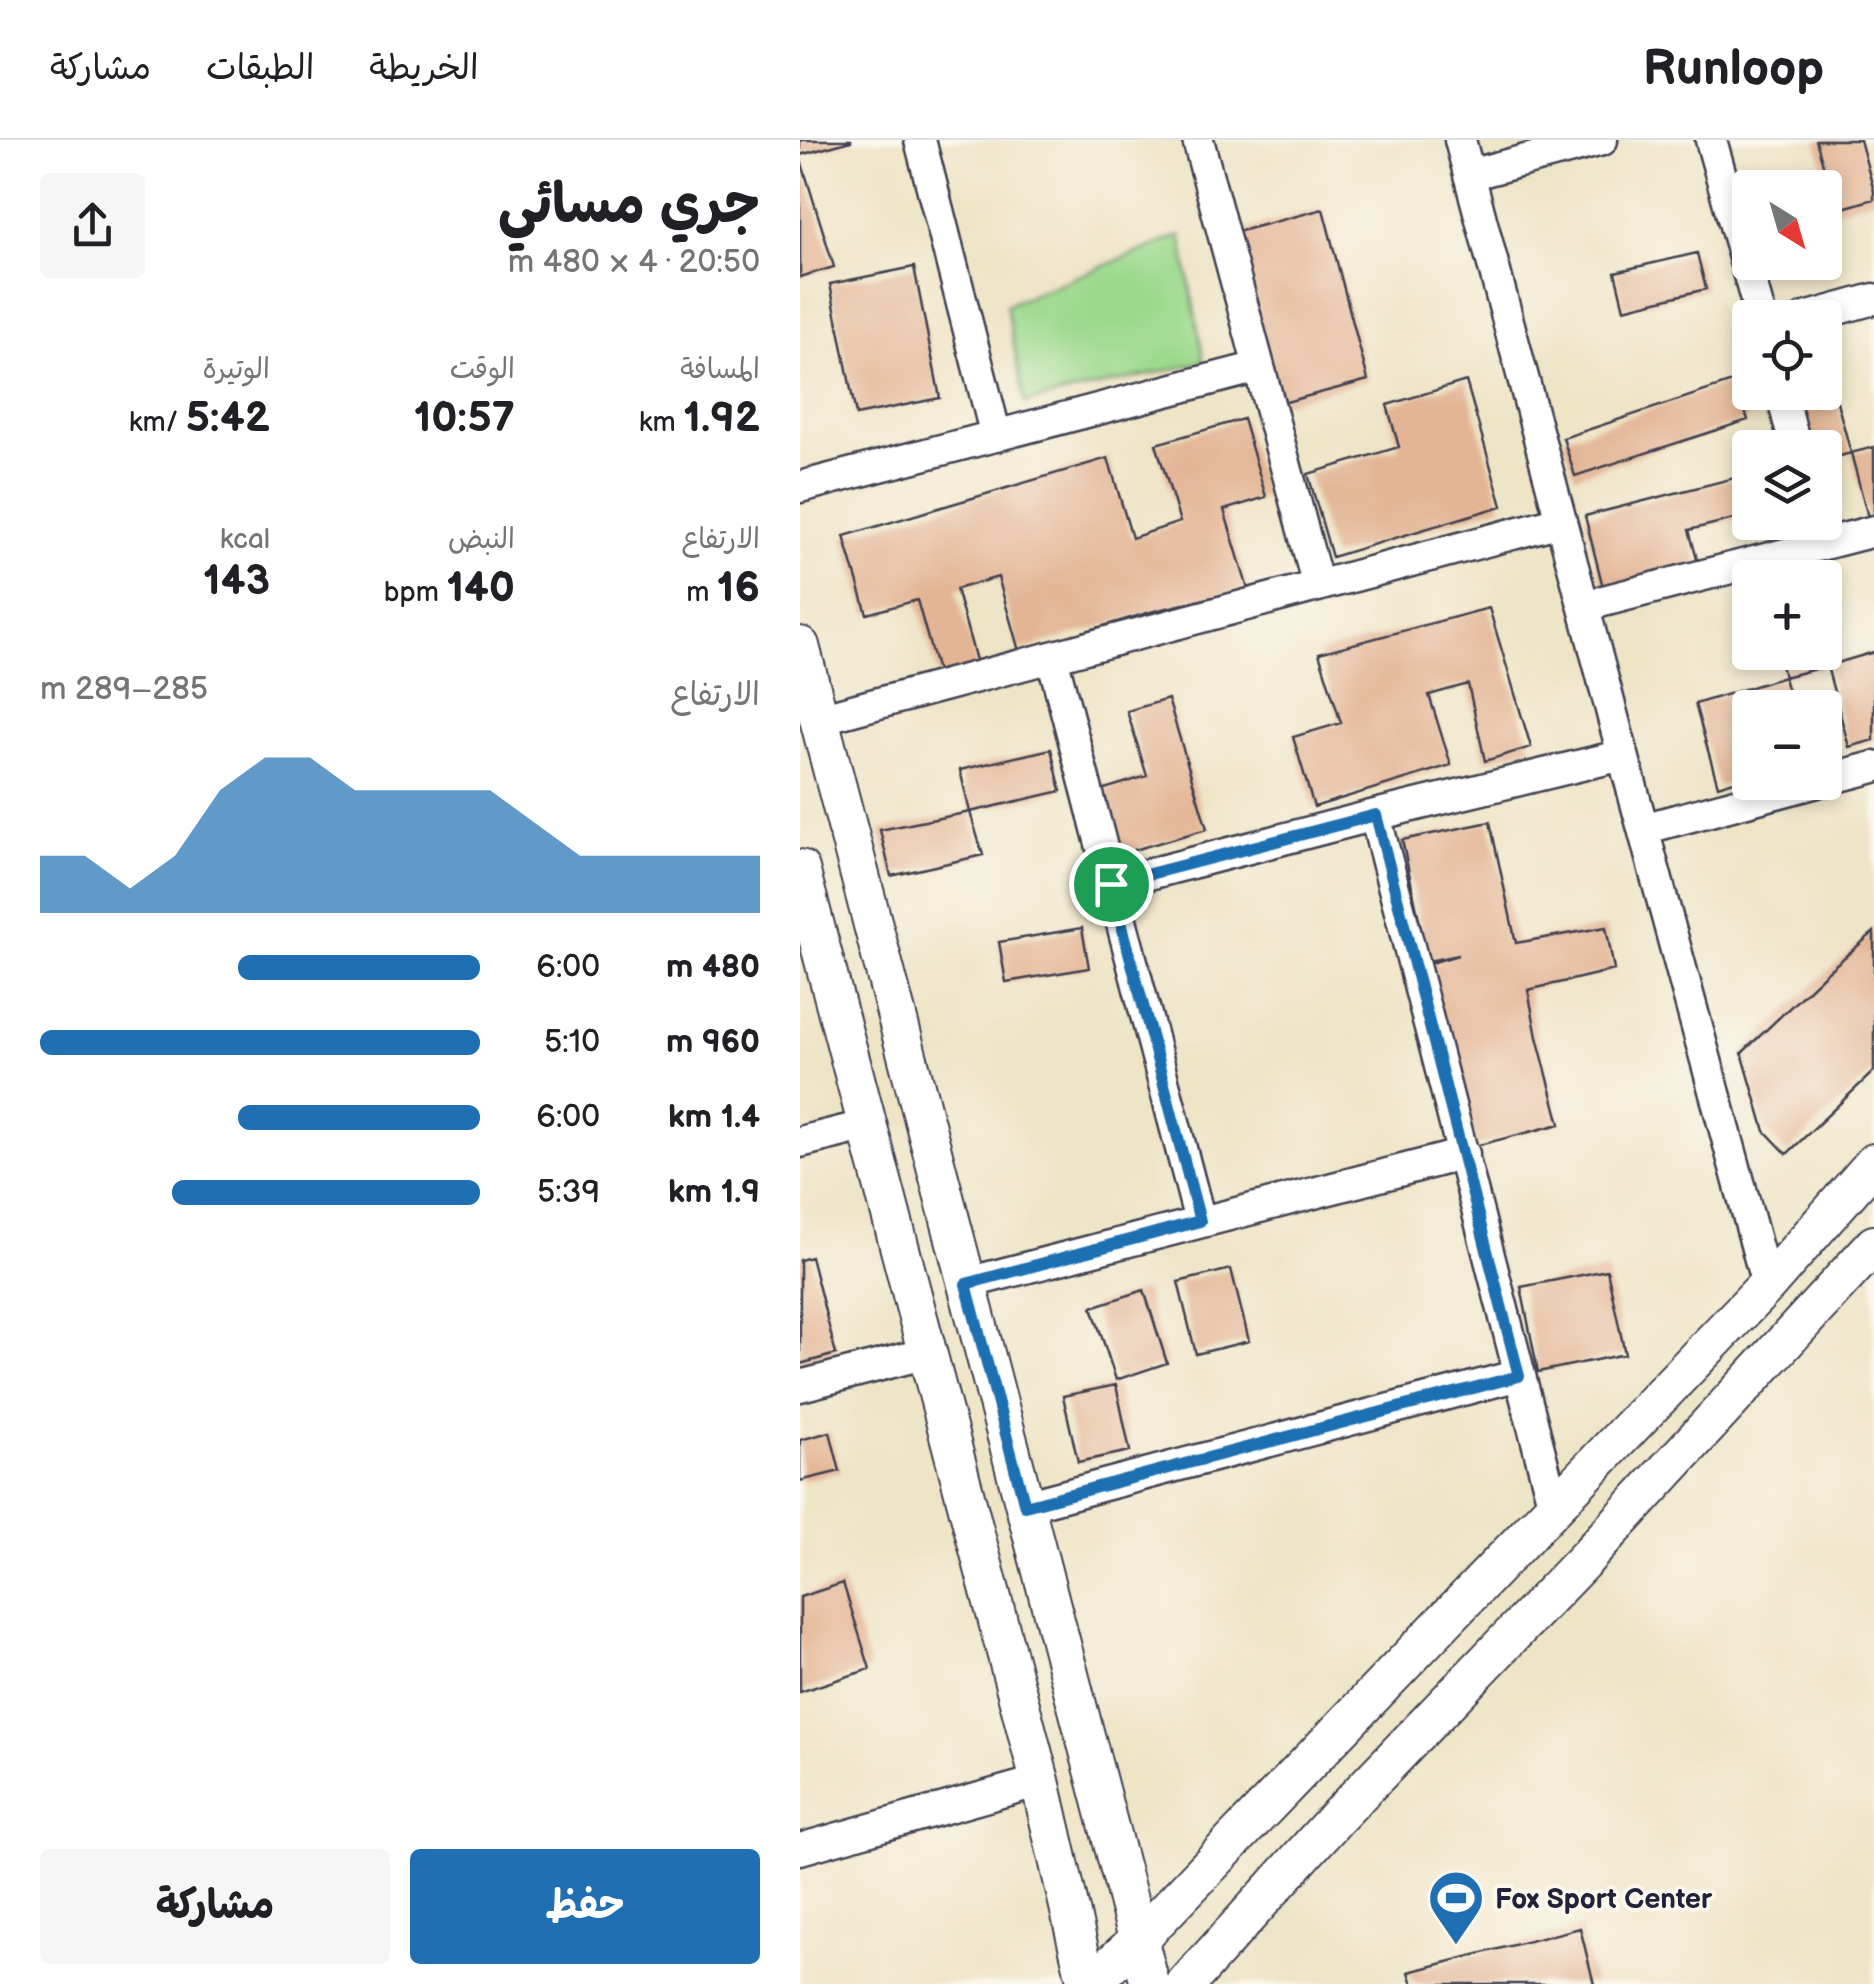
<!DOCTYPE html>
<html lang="ar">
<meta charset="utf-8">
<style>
:root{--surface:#fff;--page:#f6f6f6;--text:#202124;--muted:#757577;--line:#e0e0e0;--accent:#1f6fb2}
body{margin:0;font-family:"Balsamiq Sans","Playpen Sans Arabic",sans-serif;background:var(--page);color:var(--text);direction:rtl;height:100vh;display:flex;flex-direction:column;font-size:38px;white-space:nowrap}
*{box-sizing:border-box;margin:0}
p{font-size:32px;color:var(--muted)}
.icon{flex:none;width:55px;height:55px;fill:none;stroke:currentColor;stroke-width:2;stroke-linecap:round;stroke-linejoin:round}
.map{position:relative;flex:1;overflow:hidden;direction:ltr}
.details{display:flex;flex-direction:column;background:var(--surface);width:800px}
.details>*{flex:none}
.needle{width:65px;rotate:143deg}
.buttons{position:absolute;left:932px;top:30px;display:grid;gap:20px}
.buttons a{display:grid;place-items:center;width:110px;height:110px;border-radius:10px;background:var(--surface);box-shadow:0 5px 15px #0003;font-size:50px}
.pin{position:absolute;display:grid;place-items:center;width:85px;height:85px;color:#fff;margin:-42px;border:5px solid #fff;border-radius:50%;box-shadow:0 2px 10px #0007}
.round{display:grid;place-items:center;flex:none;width:105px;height:105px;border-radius:10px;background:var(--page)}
.summary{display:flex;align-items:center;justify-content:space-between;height:170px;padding:0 40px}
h1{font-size:55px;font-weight:700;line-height:75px}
.figures{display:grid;grid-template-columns:repeat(3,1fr);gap:15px;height:170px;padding:10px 40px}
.figures div{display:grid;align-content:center}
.figures b{font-size:42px;font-weight:700}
.figures small{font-size:28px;font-weight:400}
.figures p{font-size:28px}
.chart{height:280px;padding:20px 40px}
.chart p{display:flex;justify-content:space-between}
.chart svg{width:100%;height:180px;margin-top:10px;fill:var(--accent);opacity:.7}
.primary-button{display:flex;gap:20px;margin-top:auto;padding:20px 40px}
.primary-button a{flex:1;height:115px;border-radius:10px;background:var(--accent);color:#fff;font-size:40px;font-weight:700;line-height:115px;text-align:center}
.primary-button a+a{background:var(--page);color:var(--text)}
ul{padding:0 40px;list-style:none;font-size:32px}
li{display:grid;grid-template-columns:160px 120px 1fr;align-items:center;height:75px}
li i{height:25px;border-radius:12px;background:var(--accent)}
header{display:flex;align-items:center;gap:60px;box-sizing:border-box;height:140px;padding:0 50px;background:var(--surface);border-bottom:2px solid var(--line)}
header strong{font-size:48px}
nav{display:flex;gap:55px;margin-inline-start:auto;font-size:35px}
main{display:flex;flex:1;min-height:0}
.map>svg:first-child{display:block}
</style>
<header>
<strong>Runloop</strong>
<nav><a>الخريطة</a><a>الطبقات</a><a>مشاركة</a></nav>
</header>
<main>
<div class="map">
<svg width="1074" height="1844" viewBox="0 0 1074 1844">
<rect width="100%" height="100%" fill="#fbf7ec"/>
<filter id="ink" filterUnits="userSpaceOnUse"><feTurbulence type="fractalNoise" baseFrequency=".01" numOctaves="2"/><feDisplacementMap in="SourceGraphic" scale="20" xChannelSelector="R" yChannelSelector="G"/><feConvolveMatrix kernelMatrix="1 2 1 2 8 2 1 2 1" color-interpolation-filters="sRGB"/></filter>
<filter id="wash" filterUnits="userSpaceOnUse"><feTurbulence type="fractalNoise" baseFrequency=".0048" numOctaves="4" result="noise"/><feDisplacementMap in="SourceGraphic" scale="40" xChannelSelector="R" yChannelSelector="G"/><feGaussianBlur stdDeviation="2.25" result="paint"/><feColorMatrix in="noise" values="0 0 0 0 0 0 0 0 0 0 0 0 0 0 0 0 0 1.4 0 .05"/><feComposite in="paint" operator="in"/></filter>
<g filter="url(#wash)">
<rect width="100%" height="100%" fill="#eee4c6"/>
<path fill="#9cd98d" stroke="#5f7e64" stroke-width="2.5" d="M381,95L404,222L225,263L206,165Z"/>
<g id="blocks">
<path fill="#e3b595" d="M0,0H51V1L0,15Z
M1016,0H1060L1074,51V59L1036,70Z
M0,17L34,127L0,137Z
M523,69L568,240L475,265L429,94Z
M897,113L906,149L824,169L815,132Z
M114,127L140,258L56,275L30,144Z
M1025,229H1028L1051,313L1074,307V376L1068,377L1051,313L1025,320V308H1004L991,252H1025Z
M666,241L702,366L532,417L508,334L599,307L587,265Z
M935,241L948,280L775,336L763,298Z
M443,279L466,357L424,370L448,449L354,471L219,511L198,437L156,449L179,531L140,542L117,460L67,474L44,396L308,318L332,398L380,382L356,304Z
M950,334V375L889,390L900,430L805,455L785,376Z
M689,468L731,607L685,621L668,544L629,555L651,625L514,667L493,597L541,583L519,513Z
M978,512H1023L1027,526L984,537Z
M1074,512V600L1049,607L1027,526Z
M984,537L992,568H950V636L918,646L895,564Z
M368,559L407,689L320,714L301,650L347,636L327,571Z
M251,609L261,651L170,672L160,630Z
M170,672L183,715L91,736L80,690Z
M690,682L716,803L806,787L814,830L728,850L737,897L760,984L675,1006L627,824L658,815L628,821L602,700Z
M282,788L289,828L206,842L199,802Z
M1074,792V931L987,1014L965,991L942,913L1027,832Z
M11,1117L36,1214L0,1224V1120Z
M431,1129L449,1201L396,1214L378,1142Z
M807,1130L825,1214L738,1232L721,1147Z
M344,1150L367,1223L316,1240L292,1167Z
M316,1245L330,1311L278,1322L263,1256Z
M30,1292L40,1331L0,1341V1300Z
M43,1443L70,1529L0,1552V1457Z
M780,1788L794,1844H613L609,1832Z"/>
</g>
</g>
<g filter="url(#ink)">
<use href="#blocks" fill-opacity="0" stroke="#413f50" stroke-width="2.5"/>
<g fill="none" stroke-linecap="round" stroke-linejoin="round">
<g stroke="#413f50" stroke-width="35">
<path id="minor" d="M120,0L196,296
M398,0L518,446
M660,0L823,615L967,1145
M911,0L961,178
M669,35L802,0
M1005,178L1074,159
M981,252L996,308
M0,347L458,227
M784,466L1074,391
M252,517L400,1081
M19,579L761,381
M1025,640L1074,627
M575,675L754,1367
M843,689L1017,642
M311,744L575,675L823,615
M0,1002L68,985
M167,1143L664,1014
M0,1246L127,1213
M225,1366L719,1235
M0,1709L240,1641"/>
</g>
<g stroke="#413f50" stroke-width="42">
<path id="tertiary" d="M0,506L350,1844
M0,729L240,1641L287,1844
M290,1844L338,1800L967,1145L1074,1023
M386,1844L537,1677L787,1417L1074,1105"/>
</g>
<use href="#minor" stroke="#fff" stroke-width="30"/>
<use href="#tertiary" stroke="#fff" stroke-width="38"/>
</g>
</g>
<g fill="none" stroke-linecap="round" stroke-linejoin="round" filter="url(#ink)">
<g stroke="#fff" stroke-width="20">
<path id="route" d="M576,675L719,1236L225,1366L166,1144L400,1081L311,744Z"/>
</g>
<use href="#route" stroke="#1f6fb2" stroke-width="12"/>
</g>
<defs>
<g id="stadium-pin" transform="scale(2.875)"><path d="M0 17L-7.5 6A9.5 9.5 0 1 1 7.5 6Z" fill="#1f6fb2" stroke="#fbf7ec"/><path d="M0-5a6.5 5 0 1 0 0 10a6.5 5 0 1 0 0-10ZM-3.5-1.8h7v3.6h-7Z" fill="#fff"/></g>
</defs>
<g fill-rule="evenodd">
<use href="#stadium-pin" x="656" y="1758"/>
</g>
<g text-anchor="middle" stroke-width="8" stroke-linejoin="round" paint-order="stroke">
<g font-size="28" font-weight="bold" fill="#22223b" stroke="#fbf7ec" text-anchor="start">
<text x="695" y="1768">Fox Sport Center</text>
</g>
</g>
</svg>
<div class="buttons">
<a><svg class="needle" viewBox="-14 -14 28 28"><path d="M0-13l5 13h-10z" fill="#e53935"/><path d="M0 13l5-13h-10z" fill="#757577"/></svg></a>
<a><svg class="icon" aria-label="locate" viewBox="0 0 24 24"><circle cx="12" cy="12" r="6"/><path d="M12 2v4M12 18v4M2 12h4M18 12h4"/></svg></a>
<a><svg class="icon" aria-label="layers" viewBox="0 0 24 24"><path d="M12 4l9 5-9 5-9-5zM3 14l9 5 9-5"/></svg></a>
<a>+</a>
<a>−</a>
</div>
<div class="pin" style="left:311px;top:744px;background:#1e9e55"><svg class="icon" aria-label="arrive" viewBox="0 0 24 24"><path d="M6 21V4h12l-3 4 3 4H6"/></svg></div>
</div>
<section class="details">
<div class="summary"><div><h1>جري مسائي</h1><p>20:50 · 4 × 480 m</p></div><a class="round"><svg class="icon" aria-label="share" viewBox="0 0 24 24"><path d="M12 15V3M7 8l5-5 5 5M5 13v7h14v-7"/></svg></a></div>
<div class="figures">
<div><p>المسافة</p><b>1.92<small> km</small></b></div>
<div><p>الوقت</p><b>10:57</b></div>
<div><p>الوتيرة</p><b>5:42<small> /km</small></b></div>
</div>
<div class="figures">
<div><p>الارتفاع</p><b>16<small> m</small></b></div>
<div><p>النبض</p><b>140<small> bpm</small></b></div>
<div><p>kcal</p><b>143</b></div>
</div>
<div class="chart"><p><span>الارتفاع</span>285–289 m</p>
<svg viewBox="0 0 160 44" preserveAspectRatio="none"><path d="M0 44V30L10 30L20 38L30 30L40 14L50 6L60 6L70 14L80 14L90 14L100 14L110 22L120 30L130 30L140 30L150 30L160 30V44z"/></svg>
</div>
<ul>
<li><b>480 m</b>6:00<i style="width:55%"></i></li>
<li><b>960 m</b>5:10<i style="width:100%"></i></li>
<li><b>1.4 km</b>6:00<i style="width:55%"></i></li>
<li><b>1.9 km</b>5:39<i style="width:70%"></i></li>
</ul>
<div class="primary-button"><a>حفظ</a><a>مشاركة</a></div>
</section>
</main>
